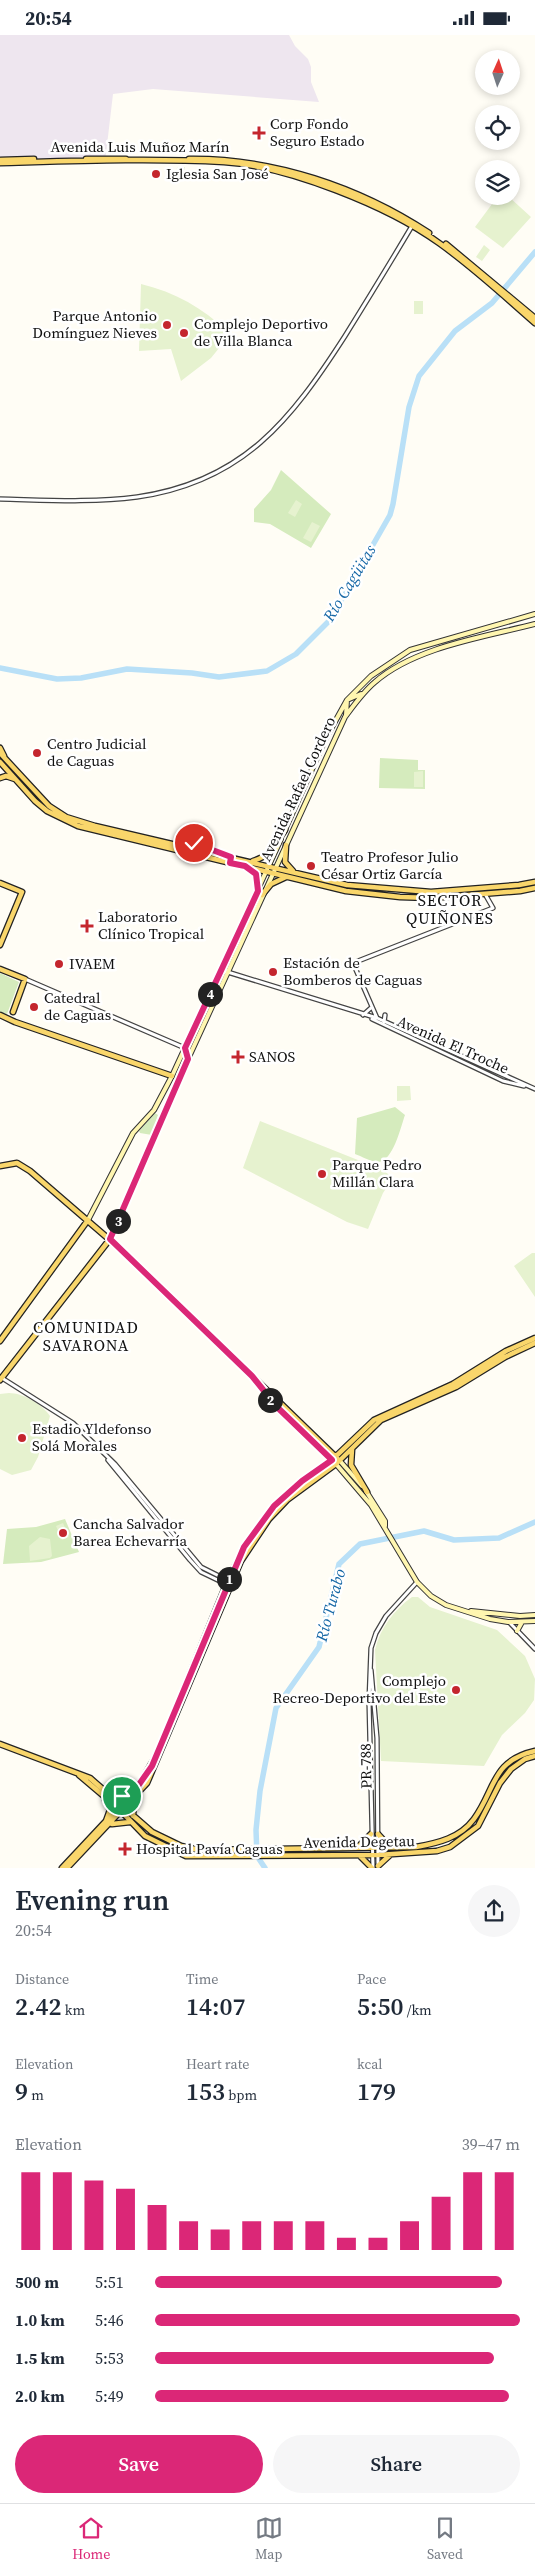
<!DOCTYPE html>
<meta charset="utf-8">
<style>
:root{--surface:#fff;--page:#f6f6f7;--text:#1f2937;--muted:#747a83;--line:#e0e1e3;--accent:#db2777}
body{margin:0;font-family:"Source Serif 4",serif;background:var(--page);color:var(--text);height:100vh;display:flex;flex-direction:column;font-size:19px;white-space:nowrap}
*{box-sizing:border-box;margin:0}
p{font-size:16px;color:var(--muted)}
.icon{flex:none;width:28px;height:28px;fill:none;stroke:currentColor;stroke-width:2;stroke-linecap:round;stroke-linejoin:round}
.map{position:relative;height:1833px;overflow:hidden}
.side{display:flex;flex-direction:column;background:var(--surface);flex:1}
.side>*{flex:none}
.needle{width:32px;rotate:3deg}
.buttons{position:absolute;left:475px;top:15px;display:grid;gap:10px}
.buttons a{display:grid;place-items:center;width:45px;height:45px;border-radius:50%;background:var(--surface);box-shadow:0 2px 8px #0003;font-size:25px}
.pin{position:absolute;display:grid;place-items:center;width:42px;height:42px;color:#fff;margin:-21px;border:2px solid #fff;border-radius:50%;box-shadow:0 1px 5px #0007}
.km{position:absolute;width:25px;height:25px;margin:-12px;border-radius:50%;background:#222;color:#fff;font-size:14px;line-height:25px;text-align:center}
.round{display:grid;place-items:center;flex:none;width:52px;height:52px;border-radius:26px;background:var(--page)}
.head{display:flex;align-items:center;justify-content:space-between;height:85px;padding:0 15px}
h1{font-size:28px;font-weight:600;line-height:38px}
.figures{display:grid;grid-template-columns:repeat(3,1fr);gap:8px;height:85px;padding:5px 15px}
.figures div{display:grid;align-content:center}
.figures b{font-size:25px;font-weight:600}
.figures small{font-size:14px;font-weight:400}
.figures p{font-size:14px}
.chart{height:140px;padding:10px 15px}
.chart p{display:flex;justify-content:space-between}
.chart svg{width:100%;height:90px;margin-top:5px;stroke:var(--accent);stroke-width:6}
.action{display:flex;gap:10px;margin-top:auto;padding:10px 15px}
.action a{flex:1;height:58px;border-radius:30px;background:var(--accent);color:#fff;font-size:20px;font-weight:600;line-height:58px;text-align:center}
.action a+a{background:var(--page);color:var(--text)}
ul{padding:0 15px;list-style:none;font-size:16px}
li{display:grid;grid-template-columns:80px 60px 1fr;align-items:center;height:38px}
li i{height:12px;border-radius:6px;background:var(--accent)}
.status{display:flex;justify-content:space-between;align-items:center;height:35px;padding:0 25px;background:var(--surface);direction:ltr}
.status svg{height:14px;fill:currentColor}
.dock{display:flex;justify-content:space-around;align-items:center;height:70px;border-top:1px solid var(--line);background:var(--surface);font-size:14px;color:var(--muted)}
.dock a{display:grid;justify-items:center;gap:2px}
.dock .active{color:var(--accent)}
.map>svg:first-child{display:block}
</style>
<div class="status"><b>20:54</b><svg viewBox="0 0 49 12"><path d="M0 12V9h3v3zM5 12V6h3v6zM10 12V3h3v9zM15 12V0h3v12zM26 1h20v11H26zM47 4h2v5h-2z"/></svg></div>
<div class="map">
<svg width="535" height="1833" viewBox="0 0 535 1833">
<rect width="100%" height="100%" fill="#fffdf5"/>
<path fill="#eee6ef" d="M0,0H289L295,11L308,24L311,32V47L319,67L153,54L113,59L105,127L0,129Z"/>
<path fill="#d5ebbd" d="M281,435L331,479L311,513L270,489L254,487V474L271,455Z
M380,723L418,725V735H425V754L379,753Z
M0,938L19,947L7,979L0,977Z
M395,1072L405,1080C401,1091 393,1127 378,1127C371,1127 361,1121 355,1119L357,1083Z
M155,1078L158,1080L152,1100L140,1098L139,1096Z
M65,1484L79,1517L41,1527L3,1529L7,1494L36,1492Z"/>
<path fill="#e6f2cf" d="M177,132H185L184,146L176,145Z
M498,161H508L531,182L503,213L475,192Z
M484,210L490,215L482,226L476,222Z
M141,249C175,257 203,273 228,297V302L211,323L181,346L171,314L139,316Z
M414,266H423V279H414Z
M296,465L302,469L295,482L288,478Z
M312,487L320,491L311,507L303,503Z
M423,736V752H414V737Z
M397,1051H404V1059V1051H410L411,1065L397,1066Z
M260,1086L383,1135L393,1143L383,1158L368,1194L347,1187L243,1133Z
M532,1218H535V1262L514,1231Z
M9,1358C23,1358 42,1369 50,1381L38,1422L31,1435L12,1440L0,1434V1359Z
M63,1488L69,1502L62,1505L56,1491Z
M40,1502L50,1504L52,1521L50,1523L30,1526L29,1511Z
M412,1562H418L430,1572L497,1595L525,1621L535,1644L534,1665L525,1678L502,1700L484,1731L381,1726L375,1615C380,1593 394,1575 412,1562Z"/>
<g fill="none" stroke-linecap="round" stroke-linejoin="round">
<path stroke="#b9e0f7" stroke-width="5.5" d="M0,633L57,644L81,643L127,634L192,638L219,642L267,636L296,619L330,585L390,480L393,469L409,372L419,341L455,296L492,268L535,217
M265,1833L257,1821L256,1795L260,1756L276,1673L319,1612L339,1529L360,1509L424,1496L454,1505L499,1503L535,1487"/>
<g stroke="#444" stroke-width="5.5">
<path id="tertiary" d="M0,464C45,465 92,468 137,462C243,447 291,385 345,301C368,264 390,228 412,191
M221,935L377,983L535,1054
M25,944L185,1013L188,1023
M363,980L372,972
M377,983L353,928L493,873L485,859
M372,984L503,1046L524,1051
M384,987L385,980
M2,1343L73,1388L115,1429L201,1532L229,1546
M108,1425L190,1525L201,1537L226,1549
M509,1587L535,1614
M371,1635L377,1703L378,1831
M373,1833L369,1666L371,1613L376,1598L386,1581L417,1547"/>
</g>
<g stroke="#333" stroke-width="6">
<path id="secondary" d="M346,680L347,665L361,659
M284,797L326,703L347,665L371,641L410,615L535,579
M88,1185L133,1098L154,1075L172,1041L281,804
M110,1204L188,1024L345,682C354,670 363,657 375,647C415,612 484,602 535,589
M340,1426L362,1451
M336,1429L371,1470L417,1547L431,1561L446,1570L490,1584L508,1587L535,1586
M366,1456L385,1486V1491
M471,1576L520,1581L535,1580
M517,1596L522,1587"/>
</g>
<g stroke="#222" stroke-width="7">
<path id="primary" d="M86,124H126
M189,124C273,123 359,152 429,198
M0,125L34,124
M0,128C74,126 150,123 224,127C287,131 388,171 439,208C473,232 504,261 535,288
M446,209L535,283
M0,713L4,721
M0,718L49,771L66,782L95,791L347,850L431,857L519,850L535,847
M0,727L35,766L47,776L78,791L346,856L400,862L431,863L520,856L535,853
M0,743L6,741L15,744
M193,803L196,810L214,816
M286,810L285,827L293,836
M253,826C270,821 276,809 285,795
M246,832L256,839L258,856
M0,848L22,857L0,910
M262,860L271,849L286,842
M0,934L25,944L13,977
M0,980L15,987L172,1041
M0,1131L17,1128L30,1136L125,1218L337,1423
M0,1306L88,1185
M0,1345L110,1204
M259,1350L277,1372L334,1427
M352,1414L351,1430L367,1457
M0,1709L90,1743L152,1797L181,1811L199,1815L416,1812C438,1808 460,1803 474,1784C496,1754 491,1726 535,1716
M79,1740L118,1773L145,1801L186,1821L378,1820L437,1816L450,1812L478,1791L500,1748L511,1734L525,1724L535,1721
M113,1759L122,1761L132,1758
M105,1765L110,1775L106,1786
M133,1781L134,1764
M112,1789L130,1787
M378,1799L389,1811
M358,1812L371,1799
M360,1821L372,1833
M378,1831L390,1820
M62,1833L137,1753L157,1719L228,1545L244,1512L274,1471L302,1446L332,1425L374,1385L453,1349L506,1316L535,1303
M67,1833L147,1748L241,1526L269,1484L287,1465L336,1429L381,1385L456,1352L505,1322L535,1308"/>
</g>
<use href="#tertiary" stroke="#fff" stroke-width="3"/>
<use href="#secondary" stroke="#fff6b0" stroke-width="4"/>
<use href="#primary" stroke="#f9d66b" stroke-width="4.5"/>
</g>
<g fill="none" stroke-linecap="round" stroke-linejoin="round">
<g stroke="#fff" stroke-width="10">
<path id="route" d="M122,1761L133,1758L152,1731L244,1512L274,1471L302,1446L332,1425L277,1372L252,1341L110,1204L188,1024L185,1013L258,856L256,839L245,831L230,828L231,822L194,808"/>
</g>
<use href="#route" stroke="#db2777" stroke-width="6"/>
</g>
<g fill="#c4262e" stroke="#fff" stroke-width="2">
<path d="M256.5 90.5h5v5h5v5h-5v5h-5v-5h-5v-5h5z"/>
<circle cx="156" cy="139" r="5"/>
<circle cx="167" cy="290" r="5"/>
<circle cx="184" cy="298" r="5"/>
<circle cx="37" cy="718" r="5"/>
<circle cx="311" cy="831" r="5"/>
<path d="M84.5 883.5h5v5h5v5h-5v5h-5v-5h-5v-5h5z"/>
<circle cx="59" cy="929" r="5"/>
<circle cx="273" cy="937" r="5"/>
<circle cx="34" cy="972" r="5"/>
<path d="M235.5 1014.5h5v5h5v5h-5v5h-5v-5h-5v-5h5z"/>
<circle cx="322" cy="1139" r="5"/>
<circle cx="22" cy="1403" r="5"/>
<circle cx="63" cy="1498" r="5"/>
<circle cx="456" cy="1655" r="5"/>
<path d="M122.5 1806.5h5v5h5v5h-5v5h-5v-5h-5v-5h5z"/>
</g>
<g text-anchor="middle" stroke-width="5" stroke-linejoin="round" paint-order="stroke">
<g font-size="15" fill="#111" stroke="#fff" text-anchor="start">
<text x="270" y="94">Corp Fondo<tspan x="270" dy="17">Seguro Estado</tspan></text>
<text x="166" y="144">Iglesia San José</text>
<text x="157" y="286" text-anchor="end">Parque Antonio<tspan x="157" dy="17">Domínguez Nieves</tspan></text>
<text x="194" y="294">Complejo Deportivo<tspan x="194" dy="17">de Villa Blanca</tspan></text>
<text x="47" y="714">Centro Judicial<tspan x="47" dy="17">de Caguas</tspan></text>
<text x="321" y="827">Teatro Profesor Julio<tspan x="321" dy="17">César Ortiz García</tspan></text>
<text x="98" y="887">Laboratorio<tspan x="98" dy="17">Clínico Tropical</tspan></text>
<text x="283" y="933">Estación de<tspan x="283" dy="17">Bomberos de Caguas</tspan></text>
<text x="69" y="934">IVAEM</text>
<text x="44" y="968">Catedral<tspan x="44" dy="17">de Caguas</tspan></text>
<text x="249" y="1027">SANOS</text>
<text x="332" y="1135">Parque Pedro<tspan x="332" dy="17">Millán Clara</tspan></text>
<text x="32" y="1399">Estadio Yldefonso<tspan x="32" dy="17">Solá Morales</tspan></text>
<text x="73" y="1494">Cancha Salvador<tspan x="73" dy="17">Barea Echevarría</tspan></text>
<text x="446" y="1651" text-anchor="end">Complejo<tspan x="446" dy="17">Recreo-Deportivo del Este</tspan></text>
<text x="136" y="1819">Hospital Pavía Caguas</text>
</g>
<g font-size="15" fill="#111" stroke="#fff">
<text x="140" y="117">Avenida Luis Muñoz Marín</text>
<text transform="translate(298 754) rotate(-65)" y="5">Avenida Rafael Cordero</text>
<text transform="translate(453 1010) rotate(24)" y="5">Avenida El Troche</text>
<text transform="translate(366 1731) rotate(-91)" y="5">PR-788</text>
<text transform="translate(359 1807) rotate(-1)" y="5">Avenida Degetau</text>
</g>
<g font-size="16" font-style="italic" fill="#1768a6" stroke="#fff">
<text transform="translate(349 548) rotate(-59)" y="6">Río Cagüitas</text>
<text transform="translate(330 1570) rotate(-75)" y="6">Río Turabo</text>
</g>
<g font-size="16" letter-spacing="1" fill="#111" stroke="#fff">
<text x="450" y="871">SECTOR<tspan x="450" dy="18">QUIÑONES</tspan></text>
<text x="86" y="1298">COMUNIDAD<tspan x="86" dy="18">SAVARONA</tspan></text>
</g>
</g>
</svg>
<div class="buttons">
<a><svg class="needle" viewBox="-14 -14 28 28"><path d="M0-13l5 13h-10z" fill="#e53935"/><path d="M0 13l5-13h-10z" fill="#747a83"/></svg></a>
<a><svg class="icon" aria-label="locate" viewBox="0 0 24 24"><circle cx="12" cy="12" r="6"/><path d="M12 2v4M12 18v4M2 12h4M18 12h4"/></svg></a>
<a><svg class="icon" aria-label="layers" viewBox="0 0 24 24"><path d="M12 4l9 5-9 5-9-5zM3 14l9 5 9-5"/></svg></a>
</div>
<div class="pin" style="left:122px;top:1761px;background:#1e9e55"><svg class="icon" aria-label="arrive" viewBox="0 0 24 24"><path d="M6 21V4h12l-3 4 3 4H6"/></svg></div>
<div class="pin" style="left:194px;top:808px;background:#d93025"><svg class="icon" aria-label="check" viewBox="0 0 24 24"><path d="M5 12l5 5 9-10"/></svg></div>
<b class="km" style="left:229px;top:1544px">1</b>
<b class="km" style="left:270px;top:1365px">2</b>
<b class="km" style="left:118px;top:1186px">3</b>
<b class="km" style="left:210px;top:959px">4</b>
</div>
<section class="side">
<div class="head"><div><h1>Evening run</h1><p>20:54</p></div><a class="round"><svg class="icon" aria-label="share" viewBox="0 0 24 24"><path d="M12 15V3M7 8l5-5 5 5M5 13v7h14v-7"/></svg></a></div>
<div class="figures">
<div><p>Distance</p><b>2.42<small> km</small></b></div>
<div><p>Time</p><b>14:07</b></div>
<div><p>Pace</p><b>5:50<small> /km</small></b></div>
</div>
<div class="figures">
<div><p>Elevation</p><b>9<small> m</small></b></div>
<div><p>Heart rate</p><b>153<small> bpm</small></b></div>
<div><p>kcal</p><b>179</b></div>
</div>
<div class="chart"><p><span>Elevation</span>39–47 m</p>
<svg viewBox="0 0 160 44" preserveAspectRatio="none"><path d="M5 44V6M15 44V6M25 44V10M35 44V14M45 44V22M55 44V30M65 44V34M75 44V30M85 44V30M95 44V30M105 44V38M115 44V38M125 44V30M135 44V18M145 44V6M155 44V6"/></svg>
</div>
<ul>
<li><b>500 m</b>5:51<i style="width:95%"></i></li>
<li><b>1.0 km</b>5:46<i style="width:100%"></i></li>
<li><b>1.5 km</b>5:53<i style="width:93%"></i></li>
<li><b>2.0 km</b>5:49<i style="width:97%"></i></li>
</ul>
<div class="action"><a>Save</a><a>Share</a></div>
</section>
<nav class="dock">
<a class="active"><svg class="icon" aria-label="home" viewBox="0 0 24 24"><path d="M3 11l9-7 9 7M6 9v11h12V9"/></svg>Home</a>
<a><svg class="icon" aria-label="map" viewBox="0 0 24 24"><path d="M3 6l6-2 6 2 6-2v14l-6 2-6-2-6 2zM9 4v14M15 6v14"/></svg>Map</a>
<a><svg class="icon" aria-label="saved" viewBox="0 0 24 24"><path d="M7 4h10v16l-5-4-5 4z"/></svg>Saved</a>
</nav>
